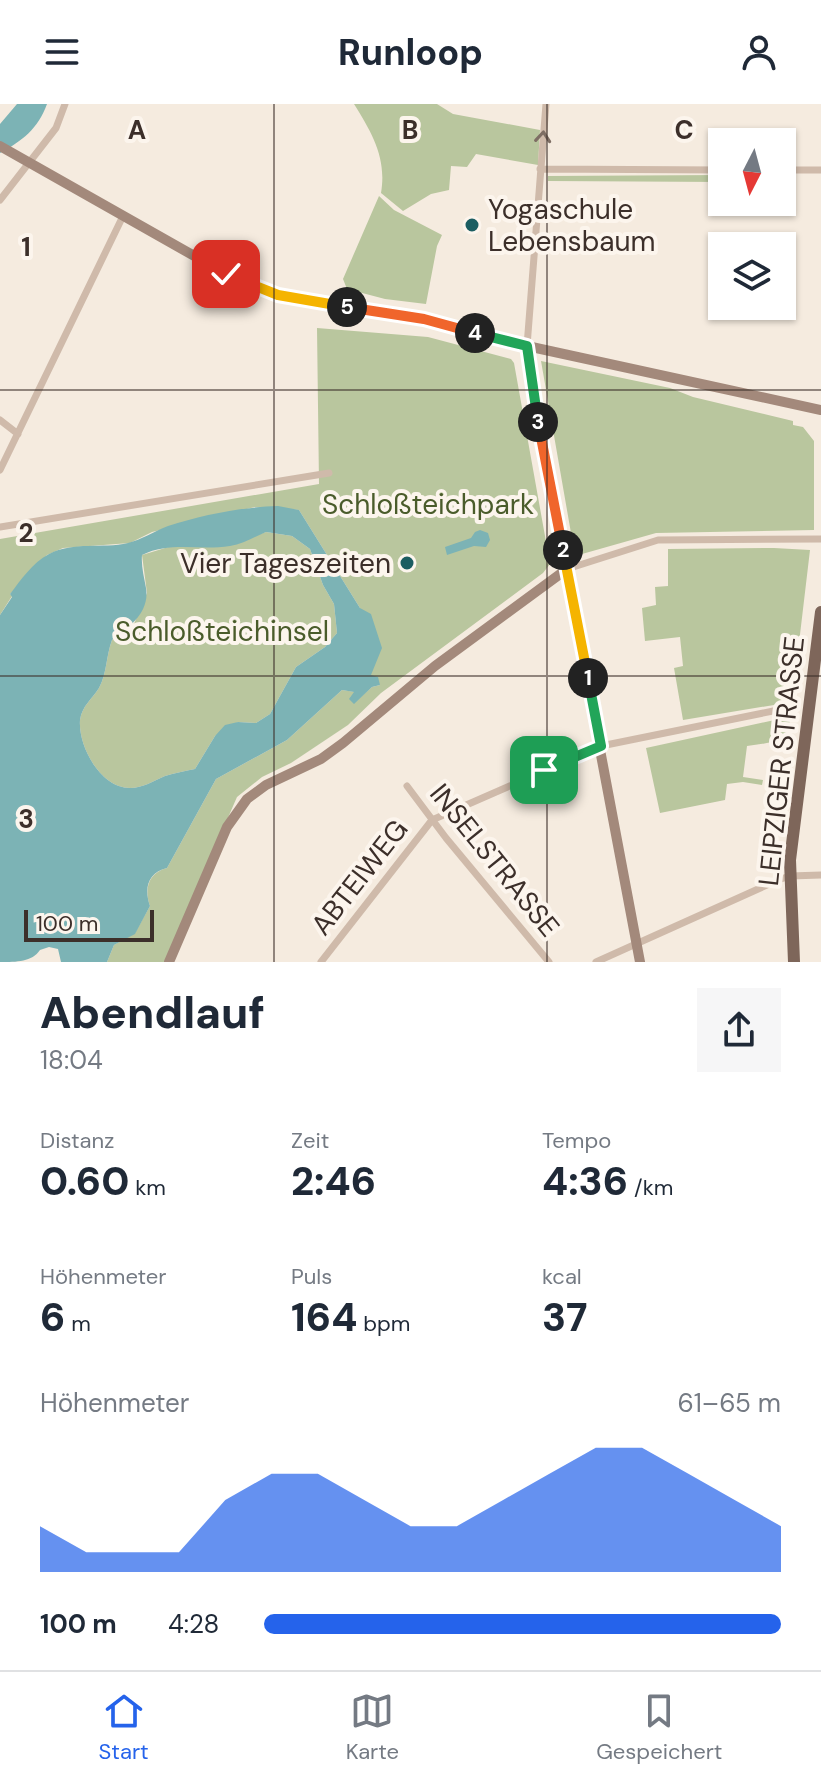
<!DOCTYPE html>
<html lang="de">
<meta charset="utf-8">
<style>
:root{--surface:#fff;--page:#f6f6f7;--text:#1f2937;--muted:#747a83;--line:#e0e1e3;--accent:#2563eb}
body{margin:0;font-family:"DM Sans",sans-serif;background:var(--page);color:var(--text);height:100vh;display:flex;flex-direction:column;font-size:30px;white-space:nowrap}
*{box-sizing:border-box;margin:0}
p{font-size:26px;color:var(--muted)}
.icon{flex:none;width:44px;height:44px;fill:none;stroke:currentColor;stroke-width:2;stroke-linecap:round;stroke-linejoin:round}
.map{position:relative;height:858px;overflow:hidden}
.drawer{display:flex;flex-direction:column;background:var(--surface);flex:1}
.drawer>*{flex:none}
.needle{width:52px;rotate:186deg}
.buttons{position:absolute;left:708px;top:24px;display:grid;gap:16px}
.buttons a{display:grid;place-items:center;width:88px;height:88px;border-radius:0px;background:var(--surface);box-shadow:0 2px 6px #0004;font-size:40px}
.scale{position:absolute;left:24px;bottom:20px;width:130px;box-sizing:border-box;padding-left:8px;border:4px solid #3c2f2a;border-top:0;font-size:22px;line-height:28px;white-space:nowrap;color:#3c2f2a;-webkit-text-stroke:6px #fcf5ed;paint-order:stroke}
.pin{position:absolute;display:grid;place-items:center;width:68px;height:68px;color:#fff;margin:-34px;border-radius:16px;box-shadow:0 4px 12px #0006}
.km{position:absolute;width:40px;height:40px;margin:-20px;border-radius:50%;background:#222;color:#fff;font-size:22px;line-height:40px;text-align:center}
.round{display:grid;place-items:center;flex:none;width:84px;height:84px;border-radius:0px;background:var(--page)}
.headline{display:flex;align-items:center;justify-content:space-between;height:136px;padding:0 40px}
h1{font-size:44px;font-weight:800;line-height:60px}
.metrics{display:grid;grid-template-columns:repeat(3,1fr);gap:12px;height:136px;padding:8px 40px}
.metrics div{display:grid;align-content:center}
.metrics b{font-size:40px;font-weight:800}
.metrics small{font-size:22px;font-weight:400}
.metrics p{font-size:22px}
.chart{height:224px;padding:16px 40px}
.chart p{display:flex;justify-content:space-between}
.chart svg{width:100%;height:144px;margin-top:8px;fill:var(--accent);opacity:.7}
ul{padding:0 40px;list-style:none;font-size:26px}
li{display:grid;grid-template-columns:128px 96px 1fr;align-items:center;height:60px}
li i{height:20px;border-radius:10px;background:var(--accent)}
header{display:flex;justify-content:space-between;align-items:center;height:104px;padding:0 40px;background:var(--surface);font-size:36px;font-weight:800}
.tabs{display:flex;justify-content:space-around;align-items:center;height:112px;border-top:2px solid var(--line);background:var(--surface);font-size:22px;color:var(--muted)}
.tabs a{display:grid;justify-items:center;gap:4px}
.tabs .active{color:var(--accent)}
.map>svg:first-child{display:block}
</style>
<header><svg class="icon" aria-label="menu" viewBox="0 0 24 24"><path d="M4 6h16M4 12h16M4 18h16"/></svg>Runloop<svg class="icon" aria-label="person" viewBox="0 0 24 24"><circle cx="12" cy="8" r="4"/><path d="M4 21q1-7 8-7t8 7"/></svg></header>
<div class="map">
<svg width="821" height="858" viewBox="0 0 821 858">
<rect width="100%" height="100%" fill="#f5ebdf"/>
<path fill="#b9c69e" d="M354,0H437L453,10L540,26L538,61L476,50L467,63L451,62L449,86L431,90L403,107L381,89C387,54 372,29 354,0Z
M722,71V78L548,77V72Z
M379,92L394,106L442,131L437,142L426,200L385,195L347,185L343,175Z
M317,224L428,233L511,255L514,259L550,460L543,469L381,589L348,621L291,659L262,673L237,693L165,858H107L114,841L135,829L150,802C144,785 148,769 167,764L216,675L287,636L342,586L355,588L354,599L372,583L380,581L371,572L360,504L299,406L255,403L152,428L130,439L63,444L47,451L10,490L12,492L0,511V435L319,380Z
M541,257L670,284L693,293L793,317V321L803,323L814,337V426L656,429L575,452Z
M266,428L292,432L310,445L323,481L334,500L337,529L325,543L296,563L270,610L256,619L238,618L215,632L195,665C185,667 174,669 165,672C153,677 143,684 130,684C101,684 78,643 80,616C82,602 92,595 99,584C107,569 106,552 112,536L134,520L147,489L142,451L175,441L257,431Z
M774,444L810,446L792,598L683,616L674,564L683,562L680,533L645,537L642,504L656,501L655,483L668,482V445Z
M784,614L790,617C786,640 766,639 747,642L743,673L763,676L762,681L743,678L727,680L725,696L660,709L646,644Z"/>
<path fill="#7cb3b5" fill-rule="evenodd" d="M17,0H47C38,25 22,37 0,49V20Z
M278,402L299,406L360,504L371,510L382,544L371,571L378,573L380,581L372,583L354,600L349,595L354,588L342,586L287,636L216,675L167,764C147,769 144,785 150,802L135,830L114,841L107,858H61L58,845L49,843L40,846C32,858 17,858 0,858V511L12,493L10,490C21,476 32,459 49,450C74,437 102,445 128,439C141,436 155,427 168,422C202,411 242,403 278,402ZM266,428L292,432L310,445L323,481L334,500L337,529L325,543L296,563L270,610L256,619L238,618L225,621L215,632L195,665C185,667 174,669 165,672C153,677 143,684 130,684C101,684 78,643 80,616C82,602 92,595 99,584C107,569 106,552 112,536C129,523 150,509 146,484C144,473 141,462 142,451C171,437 199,447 230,442C243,440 254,433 266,428Z
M480,426L488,429L490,436L486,443L474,442L447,451L445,443L471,434L475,428Z"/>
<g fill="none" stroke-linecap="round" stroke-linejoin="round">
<path stroke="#cfbaaa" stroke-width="7" d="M540,65L722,66
M782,66H821
M0,96L56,24L65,0
M527,242L546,0
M0,316L18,330
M0,366L123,112
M0,423L329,369
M567,465L658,436L821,435
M407,682L446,734L549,858
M321,858L432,716L601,642L788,604
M596,858L778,776L790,772L821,771"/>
<path stroke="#a3897b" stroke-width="10" d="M0,42L212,162L268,188L295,195L424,215L527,242L821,306
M527,242L536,306L640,858
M169,858L227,723L247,695L266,681L321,655L343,639L435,562L567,465"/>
<path stroke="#7e665a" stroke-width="12" d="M794,858L790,756L821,508"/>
</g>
<defs><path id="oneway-chevron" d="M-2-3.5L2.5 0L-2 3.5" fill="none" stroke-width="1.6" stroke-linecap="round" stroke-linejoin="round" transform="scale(2)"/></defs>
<use stroke="#7e6e64" href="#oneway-chevron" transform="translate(543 33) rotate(-85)"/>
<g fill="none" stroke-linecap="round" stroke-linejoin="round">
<g stroke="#fff" stroke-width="16">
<path id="split-1" d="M544,666L601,642L588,574"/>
</g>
<g stroke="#fff" stroke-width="16">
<path id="split-2" d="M563,446L588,574"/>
</g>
<g stroke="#fff" stroke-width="16">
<path id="split-3" d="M538,318L563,446"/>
</g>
<g stroke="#fff" stroke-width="16">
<path id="split-4" d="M475,229L527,242L538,318"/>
</g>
<g stroke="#fff" stroke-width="16">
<path id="split-5" d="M347,203L424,215L475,229"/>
</g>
<g stroke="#fff" stroke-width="16">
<path id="split-6" d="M226,170L278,191L347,203"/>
</g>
<use href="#split-1" stroke="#22a559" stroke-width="10"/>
<use href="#split-2" stroke="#f5b400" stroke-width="10"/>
<use href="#split-3" stroke="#f0652b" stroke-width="10"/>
<use href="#split-4" stroke="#22a559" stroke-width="10"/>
<use href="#split-5" stroke="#f0652b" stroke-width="10"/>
<use href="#split-6" stroke="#f5b400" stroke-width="10"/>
</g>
<path fill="none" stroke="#3c2f2a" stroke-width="2" stroke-opacity="0.55" d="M274,0V858M547,0V858M0,286H821M0,572H821"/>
<g fill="#1b5d61" stroke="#fcf5ed" stroke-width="3">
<circle cx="472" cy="121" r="8"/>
<circle cx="407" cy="459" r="8"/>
</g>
<g text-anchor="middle" stroke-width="8" stroke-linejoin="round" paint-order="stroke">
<g font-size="28" fill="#3c2f2a" stroke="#fcf5ed" text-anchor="start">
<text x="488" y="115">Yogaschule<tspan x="488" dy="32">Lebensbaum</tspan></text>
<text x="391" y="469" text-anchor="end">Vier Tageszeiten</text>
</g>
<g font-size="28" fill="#4a5c2b" stroke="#fcf5ed">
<text x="428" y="410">Schloßteichpark</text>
<text x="222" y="537">Schloßteichinsel</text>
</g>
<g font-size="28" fill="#3c2f2a" stroke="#fcf5ed">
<text transform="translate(781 657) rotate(-84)" y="10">LEIPZIGER STRASSE</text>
<text transform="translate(495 756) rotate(51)" y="10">INSELSTRASSE</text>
<text transform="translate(359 773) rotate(-52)" y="10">ABTEIWEG</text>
</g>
</g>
<g font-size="26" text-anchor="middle" font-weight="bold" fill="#3c2f2a" stroke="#fcf5ed" stroke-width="8" stroke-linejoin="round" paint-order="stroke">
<text x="137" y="35">A</text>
<text x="410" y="35">B</text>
<text x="684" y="35">C</text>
<text x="26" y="152">1</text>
<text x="26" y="438">2</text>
<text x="26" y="724">3</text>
</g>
</svg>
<div class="buttons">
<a><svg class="needle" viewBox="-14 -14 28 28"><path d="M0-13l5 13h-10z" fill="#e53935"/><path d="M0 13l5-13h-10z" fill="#747a83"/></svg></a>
<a><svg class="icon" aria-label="layers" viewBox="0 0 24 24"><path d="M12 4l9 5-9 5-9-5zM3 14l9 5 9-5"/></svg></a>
</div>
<div class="scale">100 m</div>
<div class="pin" style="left:544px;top:666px;background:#1e9e55"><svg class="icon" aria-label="arrive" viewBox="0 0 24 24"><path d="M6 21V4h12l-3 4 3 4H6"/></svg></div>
<div class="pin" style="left:226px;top:170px;background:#d93025"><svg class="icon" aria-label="check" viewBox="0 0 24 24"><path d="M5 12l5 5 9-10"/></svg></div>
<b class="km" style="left:588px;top:574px">1</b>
<b class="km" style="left:563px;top:446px">2</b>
<b class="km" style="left:538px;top:318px">3</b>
<b class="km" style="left:475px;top:229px">4</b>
<b class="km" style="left:347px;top:203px">5</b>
</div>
<section class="drawer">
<div class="headline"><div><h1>Abendlauf</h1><p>18:04</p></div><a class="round"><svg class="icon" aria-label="share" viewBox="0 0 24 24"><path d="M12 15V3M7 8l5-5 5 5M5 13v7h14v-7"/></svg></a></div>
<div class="metrics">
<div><p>Distanz</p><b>0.60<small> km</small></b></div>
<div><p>Zeit</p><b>2:46</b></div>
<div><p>Tempo</p><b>4:36<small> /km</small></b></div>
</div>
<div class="metrics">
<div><p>Höhenmeter</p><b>6<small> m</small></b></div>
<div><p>Puls</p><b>164<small> bpm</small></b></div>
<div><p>kcal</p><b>37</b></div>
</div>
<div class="chart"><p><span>Höhenmeter</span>61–65 m</p>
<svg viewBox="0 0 160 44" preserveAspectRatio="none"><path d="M0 44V30L10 38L20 38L30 38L40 22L50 14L60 14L70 22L80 30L90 30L100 22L110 14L120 6L130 6L140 14L150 22L160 30V44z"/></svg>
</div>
<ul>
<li><b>100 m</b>4:28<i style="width:100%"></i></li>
</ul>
</section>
<nav class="tabs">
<a class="active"><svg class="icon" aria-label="home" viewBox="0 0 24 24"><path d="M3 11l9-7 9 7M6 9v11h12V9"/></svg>Start</a>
<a><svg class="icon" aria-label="map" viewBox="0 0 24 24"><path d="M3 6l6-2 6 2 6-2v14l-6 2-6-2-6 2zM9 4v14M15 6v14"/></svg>Karte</a>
<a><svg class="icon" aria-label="saved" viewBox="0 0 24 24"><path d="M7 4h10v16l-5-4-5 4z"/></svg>Gespeichert</a>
</nav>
